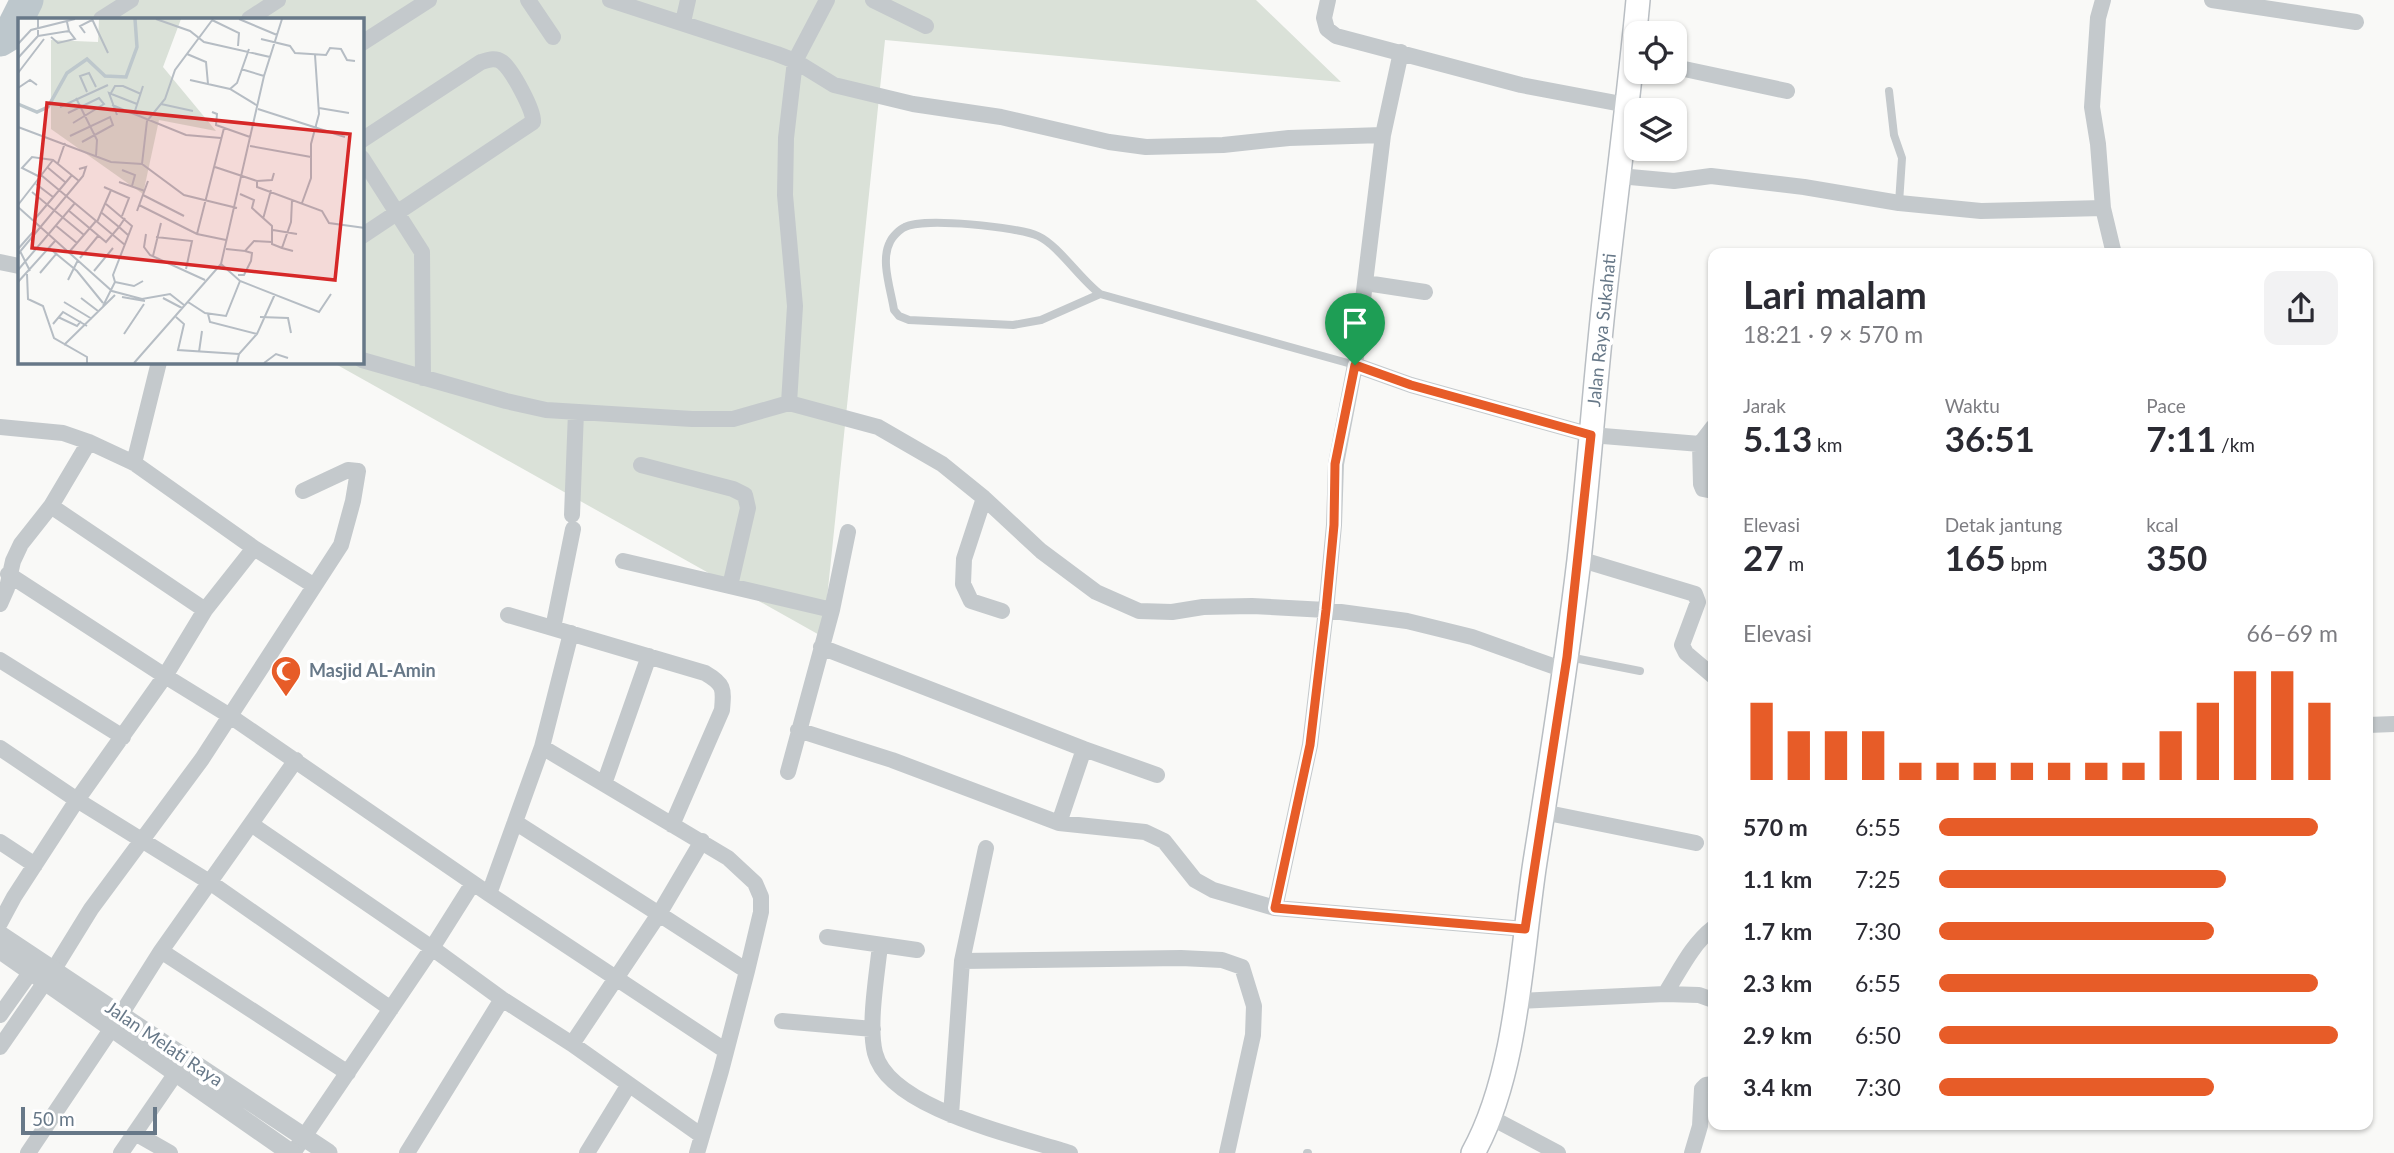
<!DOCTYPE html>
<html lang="id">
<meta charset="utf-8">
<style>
:root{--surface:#fff;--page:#f2f2f3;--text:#2b2b33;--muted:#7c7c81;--accent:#e75c28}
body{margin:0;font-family:Lato,sans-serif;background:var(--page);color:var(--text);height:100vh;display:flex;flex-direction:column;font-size:26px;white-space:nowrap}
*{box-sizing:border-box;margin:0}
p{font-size:23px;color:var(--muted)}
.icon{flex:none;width:38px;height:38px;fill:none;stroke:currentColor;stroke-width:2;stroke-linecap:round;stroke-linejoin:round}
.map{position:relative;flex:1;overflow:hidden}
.panel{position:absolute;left:1708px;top:248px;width:665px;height:882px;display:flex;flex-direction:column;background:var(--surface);border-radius:14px;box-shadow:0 2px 5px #0004}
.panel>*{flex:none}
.fabs{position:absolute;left:1624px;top:21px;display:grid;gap:14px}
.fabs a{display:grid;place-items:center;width:63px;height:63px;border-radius:14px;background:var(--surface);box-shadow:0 2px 5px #0004;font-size:35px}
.scale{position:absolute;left:21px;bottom:18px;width:136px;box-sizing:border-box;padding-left:7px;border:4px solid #677888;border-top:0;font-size:19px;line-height:24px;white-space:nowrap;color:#677888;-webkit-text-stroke:5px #fff;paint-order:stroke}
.pin{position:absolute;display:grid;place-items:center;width:60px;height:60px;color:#fff;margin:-72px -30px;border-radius:50% 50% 50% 0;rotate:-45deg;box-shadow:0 0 7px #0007}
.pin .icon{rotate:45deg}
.round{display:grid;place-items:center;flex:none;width:74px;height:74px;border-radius:14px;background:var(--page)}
.head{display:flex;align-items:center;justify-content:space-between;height:119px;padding:0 35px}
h1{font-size:38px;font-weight:700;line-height:52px}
.figures{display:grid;grid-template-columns:repeat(3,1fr);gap:10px;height:119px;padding:7px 35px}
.figures div{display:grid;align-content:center}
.figures b{font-size:35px;font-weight:700}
.figures small{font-size:19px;font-weight:400}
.figures p{font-size:19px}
.chart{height:196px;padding:14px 35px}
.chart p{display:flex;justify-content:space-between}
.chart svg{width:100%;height:126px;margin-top:7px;stroke:var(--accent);stroke-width:6}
ul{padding:0 35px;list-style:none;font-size:23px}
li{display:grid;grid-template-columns:112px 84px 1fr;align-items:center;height:52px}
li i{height:18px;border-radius:9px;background:var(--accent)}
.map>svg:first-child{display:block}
</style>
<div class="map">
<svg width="2394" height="1153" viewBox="0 0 2394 1153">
<rect width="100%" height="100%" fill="#f9f9f7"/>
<path fill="#dae1d8" d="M32,0H1256L1341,82L885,40L823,637L332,362H362V19H34Z"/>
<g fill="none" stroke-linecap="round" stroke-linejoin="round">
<path stroke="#bdc7cc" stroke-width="33" d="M0,40L10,34L27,0"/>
<g stroke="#b9bec3" stroke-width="26">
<path id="secondary" d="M1473,1153C1518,1072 1521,953 1535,862C1551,762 1567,661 1579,560C1589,471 1595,381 1605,292C1616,194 1629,97 1638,0"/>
</g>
<path stroke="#c4c9cc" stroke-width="8" d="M1889,91L1894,135L1902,158L1899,203
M1100,294L1041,320L1013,325L909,320L899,316L894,310C891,290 880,260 890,242C892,237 900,229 905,227C922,217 1019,227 1038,236C1058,245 1080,279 1100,294L1355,365
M1569,657L1640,671
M1307,1153H1308"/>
<path stroke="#c4c9cc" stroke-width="16" d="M528,0L553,37
M610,0L777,54L795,61L834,85L913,104L1001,117L1109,142L1146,147L1223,145L1289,138L1383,135
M873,0L926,26
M1328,0L1324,18L1327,29L1336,36L1521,85L1627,105
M2103,0L2098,18L2092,107L2098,144L2103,208L2114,254
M2212,0L2356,22
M101,19L131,0
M249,19L278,0
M683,22L688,0
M362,43L429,0
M1675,67L1787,91
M362,140L481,62C488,60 495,57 502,62C512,70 534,110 533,122L362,236
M362,158L422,252L423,378
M1619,176L1674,181L1711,176L1804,187L1899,203L1981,211L2103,208
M0,262L19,266
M1366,283L1425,292
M362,360L506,401L546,410L692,419H733L789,403L878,427L942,464L984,498L1041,551L1096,592L1139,611L1172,612L1203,607L1252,606L1326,610L1407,621L1472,637L1564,670
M1355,365L1411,385L1591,435L1700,444L1713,427
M789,403L795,306L785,195L786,138L795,61L827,0
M0,427L63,433L89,442L134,463L254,548L313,585
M1700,444L1701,484L1703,489L1713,491
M134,463L159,362
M641,465L733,489L745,495L748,508L730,586
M984,498L964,559L963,584L971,601L1002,611
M51,506L205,610
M572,515L576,412
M1579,559L1695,594L1698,602L1682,645L1686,653L1713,676
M623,561L832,610
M8,574L165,676L230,716L489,894L726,1051
M0,604L7,588L13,561L21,544L51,506L89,442
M508,615L705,673C724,684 724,688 722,710L672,825
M553,628L573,529
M821,647L1084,749L1157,775
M0,660L123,737
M2368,725L2394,724
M798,730L892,760L1059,823L1145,832L1164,841L1195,880L1213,890L1275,908L1525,929
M542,747L728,858L755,883L761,897V912L747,971L721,1071L697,1153
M0,748L77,800L211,883L391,1009
M788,772L832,610L848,532
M604,784L649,656
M1543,812L1696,843
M515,822L659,914L702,841
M1059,823L1084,749
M251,824L432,948L502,999L572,1044L659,914L747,971
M0,842L35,865
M489,894L542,747L571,633
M1275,908L1310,745L1326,610L1334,525L1336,464L1355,365L1383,135L1401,52
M0,923L14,897L77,800L165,676L205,610L254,548
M827,937L917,950
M880,945C877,975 868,1025 875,1053C889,1109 1019,1136 1070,1153
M161,951L348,1073
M962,961L1181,958L1222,960L1242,967L1254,1006L1253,1035L1227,1153
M1665,994L1699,995L1713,1000
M1517,1001L1665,994C1679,972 1692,944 1713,928
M0,1015L37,963
M782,1021L873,1029
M572,1044L702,1136
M0,1047L54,969L91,909L202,759L341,545L353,501L358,471L348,470L303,491
M951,1115L962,961L986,848
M1490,1117L1558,1153
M135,1133L170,1153
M28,1153L120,1016L161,951L296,760
M121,1153L176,1073
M293,1153L432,948L473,883
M407,1153L502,999
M587,1153L628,1086
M1692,1153L1700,1126L1702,1089L1706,1085L1713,1084"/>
<path stroke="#c4c9cc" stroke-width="19" d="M0,935L328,1153
M2,951L291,1153"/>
<use href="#secondary" stroke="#fff" stroke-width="23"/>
</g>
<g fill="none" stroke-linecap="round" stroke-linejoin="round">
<g stroke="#fff" stroke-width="14">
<path id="route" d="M1355,365L1411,385L1591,435L1567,657L1525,929L1275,908L1310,745L1326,610L1334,525L1335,464Z"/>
</g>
<use href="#route" stroke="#e75c28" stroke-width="9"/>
</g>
<defs>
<g id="mosque-pin" transform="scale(1.575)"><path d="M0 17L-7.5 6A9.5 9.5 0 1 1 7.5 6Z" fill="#e75c28" stroke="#fff"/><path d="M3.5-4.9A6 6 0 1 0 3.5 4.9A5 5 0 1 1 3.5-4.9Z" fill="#fff"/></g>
</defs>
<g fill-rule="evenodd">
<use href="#mosque-pin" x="286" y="671"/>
</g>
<g text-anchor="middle" stroke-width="7" stroke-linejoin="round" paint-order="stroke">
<g font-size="18" fill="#677888" stroke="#fff">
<text transform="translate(1602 330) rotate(-84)" y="6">Jalan Raya Sukahati</text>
<text transform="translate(164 1044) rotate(34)" y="6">Jalan Melati Raya</text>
</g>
<g font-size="18" font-weight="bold" fill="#677888" stroke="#fff" text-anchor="start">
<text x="309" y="677">Masjid AL-Amin</text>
</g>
</g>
<g transform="translate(18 18)">
<rect width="346" height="346" fill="#f9f9f7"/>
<path d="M81,1H163L145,49L198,113L141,102L125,176L33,111V22L80,24Z" fill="#dae1d8"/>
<path fill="none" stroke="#bdc7cc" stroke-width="3.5" d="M0,86L19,94L30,89L49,55L69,41L87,58L108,59L119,29L117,1"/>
<path fill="none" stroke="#b6bdc4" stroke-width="2" d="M74,1L90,35M138,1L172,13L186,24L252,39M221,1L259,17M194,2L221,15L220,28M67,15L62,8L74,2M20,18L51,13L49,4M33,19L40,25L57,21L51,13M243,21L272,28L277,35L308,37L312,30L323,31L329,42L337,43M0,26L13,12L57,1M169,36L188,44L190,66M0,40L20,18V1M223,51L246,58M0,55L26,21M172,62L212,71L240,88M0,70L12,62L19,67M212,71L219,65L231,31M69,74L62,58L71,55L78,69M93,75L97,68H105L123,76M58,80L79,122L78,138M143,86L175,93M94,87L168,117L203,120M42,89L90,67M301,90L331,95M240,91L327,119M194,94L199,96L198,107L232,119M50,95L81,80L86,86L55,105M116,96L125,68M99,97L91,75L119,86M0,109L93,144L124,146L166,177L219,190M52,118L92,99L95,107L64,124M232,128L293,139M40,145L47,125M124,146L129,103L147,81L157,52L195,1M29,149L47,164M197,149L239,163L254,162L256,155M104,152L117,157L114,168M23,157L107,227M22,159L4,150L14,139L35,142L61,163M239,163V169L304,193L311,205L347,210M101,164L127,173M18,166L35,179M86,169L111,180L104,198M14,174L66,217M222,176L236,182L234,190L254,208V226L264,230M125,177L166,198M274,182L273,204L264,230L275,233M284,185L293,160V126L301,96L297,37M0,187L35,142M121,187L179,216L208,222M0,189L94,273L124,281L152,276L166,287M50,192L88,224L101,209L110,217M119,193L130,163M84,195L101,209L107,200M245,201L253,172M16,202L54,157M79,204L93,172M37,207L59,225M255,212L279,216M128,216L126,229L132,237L187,262M179,216L206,110M138,219L174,223L168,251M31,230L59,253L85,285M0,231L15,214M208,231L227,233L236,223L254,224M2,233L12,253M52,233L78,203M0,236L65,158L68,149L61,151M135,238L143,205M62,240L80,218M203,246L222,263L301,294L313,276M0,252L57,185M76,253L95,230M22,255L39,235M9,256L10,281L25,288L36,320L69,339V345M220,257H226L233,243L234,235L227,233M50,262L60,242M0,264L37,223M97,264L116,268L125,263M104,279L127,283M63,280L80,293M145,280L164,290M46,284L74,301M170,284L187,295L208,298L222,263M85,288L97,264L95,257L114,208L88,186M190,296L192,304L239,316M40,299L59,308L63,303M158,299L166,306L160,332L221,336M242,299L270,300L273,315M35,306L45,294L69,308M106,316L126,286M46,327L97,277M181,334L184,313M116,345L203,246L246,58L264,1M219,345L221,336L239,316L257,276M246,345L258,336L270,340"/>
<path fill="#d62828" fill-opacity="0.15" stroke="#d62828" stroke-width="3.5" d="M29,85L332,116L317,262L14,230Z"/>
<rect width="346" height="346" fill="none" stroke="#677888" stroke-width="3.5"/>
</g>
</svg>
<div class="fabs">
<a><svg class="icon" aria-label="locate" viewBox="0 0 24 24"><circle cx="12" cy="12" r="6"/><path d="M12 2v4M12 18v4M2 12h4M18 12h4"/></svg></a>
<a><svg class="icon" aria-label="layers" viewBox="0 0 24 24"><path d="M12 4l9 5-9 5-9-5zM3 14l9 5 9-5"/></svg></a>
</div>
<div class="scale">50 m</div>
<div class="pin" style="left:1355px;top:365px;background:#1e9e55"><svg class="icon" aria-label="arrive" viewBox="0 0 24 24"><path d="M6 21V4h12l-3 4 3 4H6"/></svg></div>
<section class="panel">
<div class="head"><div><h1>Lari malam</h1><p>18:21 · 9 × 570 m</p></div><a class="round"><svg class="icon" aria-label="share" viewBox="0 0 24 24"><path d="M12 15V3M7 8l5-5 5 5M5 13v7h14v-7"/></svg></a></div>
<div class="figures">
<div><p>Jarak</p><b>5.13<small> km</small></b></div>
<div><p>Waktu</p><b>36:51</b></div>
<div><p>Pace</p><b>7:11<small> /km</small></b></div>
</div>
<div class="figures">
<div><p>Elevasi</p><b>27<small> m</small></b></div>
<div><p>Detak jantung</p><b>165<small> bpm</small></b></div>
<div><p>kcal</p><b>350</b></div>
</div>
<div class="chart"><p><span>Elevasi</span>66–69 m</p>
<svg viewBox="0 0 160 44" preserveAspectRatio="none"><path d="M5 44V17M15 44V27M25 44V27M35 44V27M45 44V38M55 44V38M65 44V38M75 44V38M85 44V38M95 44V38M105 44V38M115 44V27M125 44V17M135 44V6M145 44V6M155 44V17"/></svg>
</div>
<ul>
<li><b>570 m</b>6:55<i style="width:95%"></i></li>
<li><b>1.1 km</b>7:25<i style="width:72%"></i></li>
<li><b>1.7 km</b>7:30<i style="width:69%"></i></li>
<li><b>2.3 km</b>6:55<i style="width:95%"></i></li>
<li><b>2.9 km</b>6:50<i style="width:100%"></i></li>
<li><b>3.4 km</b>7:30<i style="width:69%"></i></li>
</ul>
</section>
</div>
